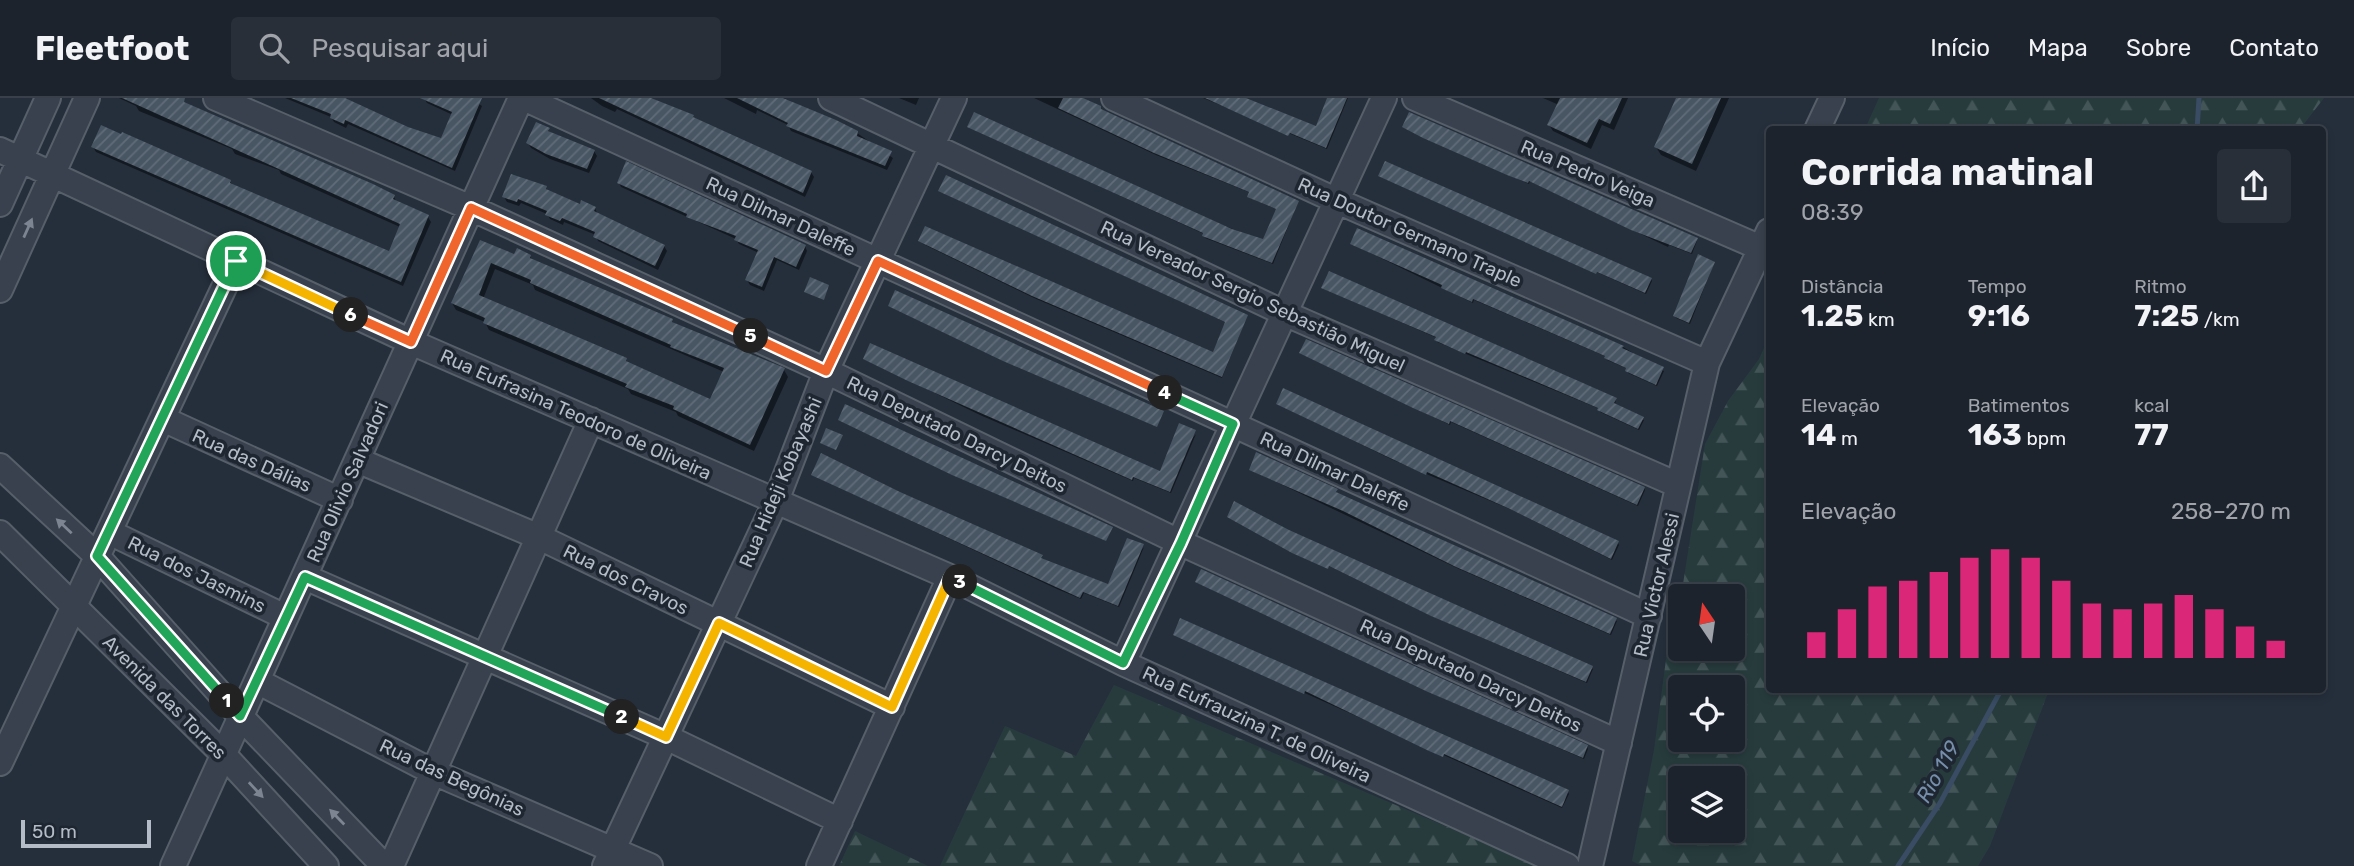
<!DOCTYPE html>
<html lang="pt">
<meta charset="utf-8">
<style>
:root{--surface:#1c232d;--page:#292f39;--text:#f1f3f6;--muted:#a0a4aa;--line:#3a4049;--accent:#db2777}
body{margin:0;font-family:Rubik,sans-serif;background:var(--page);color:var(--text);height:100vh;display:flex;flex-direction:column;font-size:26px;white-space:nowrap}
*{box-sizing:border-box;margin:0}
p{font-size:23px;color:var(--muted)}
.icon{flex:none;width:38px;height:38px;fill:none;stroke:currentColor;stroke-width:2;stroke-linecap:round;stroke-linejoin:round}
.map{position:relative;flex:1;overflow:hidden}
.drawer{position:absolute;left:1766px;top:28px;width:560px;height:567px;display:flex;flex-direction:column;background:var(--surface);border-radius:7px;box-shadow:0 4px 10px #0003,0 0 0 2px var(--line)}
.drawer>*{flex:none}
.needle{width:46px;rotate:347deg}
.buttons{position:absolute;left:1668px;top:486px;display:grid;gap:14px}
.buttons a{display:grid;place-items:center;width:77px;height:77px;border-radius:7px;background:var(--surface);box-shadow:0 4px 10px #0003,0 0 0 2px var(--line);font-size:35px}
.scale{position:absolute;left:21px;bottom:18px;width:130px;box-sizing:border-box;padding-left:7px;border:4px solid #b4bcc8;border-top:0;font-size:19px;line-height:24px;white-space:nowrap;color:#b4bcc8;-webkit-text-stroke:5px #1d2631;paint-order:stroke}
.pin{position:absolute;display:grid;place-items:center;width:60px;height:60px;color:#fff;margin:-30px;border:4px solid #fff;border-radius:50%;box-shadow:0 2px 7px #0007}
.km{position:absolute;width:35px;height:35px;margin:-18px;border-radius:50%;background:#222;color:#fff;font-size:19px;line-height:35px;text-align:center}
.round{display:grid;place-items:center;flex:none;width:74px;height:74px;border-radius:7px;background:var(--page)}
.summary{display:flex;align-items:center;justify-content:space-between;height:119px;padding:0 35px}
h1{font-size:38px;font-weight:700;line-height:52px}
.figures{display:grid;grid-template-columns:repeat(3,1fr);gap:10px;height:119px;padding:7px 35px}
.figures div{display:grid;align-content:center}
.figures b{font-size:30px;font-weight:700}
.figures small{font-size:19px;font-weight:400}
.figures p{font-size:19px}
.chart{height:196px;padding:14px 35px}
.chart p{display:flex;justify-content:space-between}
.chart svg{width:100%;height:126px;margin-top:7px;stroke:var(--accent);stroke-width:6}
header{display:flex;align-items:center;gap:42px;box-sizing:border-box;height:98px;padding:0 35px;background:var(--surface);border-bottom:2px solid var(--line)}
header strong{font-size:33px}
nav{display:flex;gap:38px;margin-inline-start:auto;font-size:24px}
.search{width:490px;height:63px;background:var(--page);display:flex;align-items:center;gap:18px;box-sizing:border-box;padding:0 24px;border-radius:7px;color:var(--muted);font-size:26px}
.map>svg:first-child{display:block}
</style>
<header>
<strong>Fleetfoot</strong>
<div class="search"><svg class="icon" aria-label="search" viewBox="0 0 24 24"><circle cx="10" cy="10" r="6"/><path d="M15 15l6 6"/></svg>Pesquisar aqui</div>
<nav><a>Início</a><a>Mapa</a><a>Sobre</a><a>Contato</a></nav>
</header>
<div class="map">
<svg width="2354" height="768" viewBox="0 0 2354 768">
<defs>
<pattern id="forest-firs" width="22" height="20" patternUnits="userSpaceOnUse" patternTransform="scale(1.75)"><rect width="22" height="20" fill="#273b3d"/><path d="M5 1l3.5 6h-7zM16 11l3.5 6h-7z" fill="#445558"/></pattern>
<pattern id="building-hatch" width="6" height="6" patternUnits="userSpaceOnUse" patternTransform="scale(1.75)"><rect width="6" height="6" fill="#485563"/><path d="M-1 1l2-2M0 6l6-6M5 7l2-2" fill="none" stroke="#606c78"/></pattern>
</defs>
<rect width="100%" height="100%" fill="#252f3c"/>
<path fill="url(#forest-firs)" fill-rule="evenodd" d="M1879,0H2324L2300,31H1865Z
M1769,239V592H2049L1990,748L1978,768H1642L1632,763L1654,652L1667,554L1680,504V551H1732V499H1681L1705,346L1728,303L1759,261ZM1680,590H1732V642H1680ZM1680,681H1732V733H1680Z
M1114,587L1539,768H940L1005,628L1076,658Z
M855,733L928,768H839Z"/>
<path fill="#0007" fill-rule="evenodd" d="M119,0H179L186,7L394,99L397,105L428,119L431,124L403,188L96,54L93,49L230,83L233,88L390,155L400,129L281,76L279,72L235,56L232,51L139,13L136,8Z
M285,0H340L408,31L442,42L453,17L427,5L424,0H470L482,8L455,73L348,26L346,30L334,24L331,19Z
M591,0H648L811,74L814,79L805,99L617,11L615,14L602,8Z
M724,0H784L857,35L893,60L887,72L791,33L788,27L757,12L756,16Z
M899,0H919L916,7Z
M1034,0H1072L1298,104L1273,166L1205,140L1204,136L969,29L1264,143L1278,112L1250,100L1251,95L1156,57Z
M1203,0H1241L1317,31L1329,0H1348L1327,51Z
M1543,0H1628L1614,32L1602,27L1591,51L1553,33L1549,27L1559,7Z
M1678,0H1729L1696,73L1661,57L1656,49Z
M1404,29L1696,141L1697,143L1692,156L1669,147L1668,149L1530,83L1529,86Z
M548,32L551,36L594,53L597,58L589,75L550,61L531,50L528,45Z
M1380,78L1651,181L1652,183L1646,196Z
M619,85L805,148L807,153L799,172L777,162L764,193L750,187L747,182L759,155L739,146L736,141L621,89Z
M546,90L549,94L581,108L595,110L597,115L664,148L667,153L658,172L598,143L596,137L564,124L563,127L550,121L547,116L521,105L519,108L507,104L504,99Z
M940,93L1247,218L1222,280L1034,200L921,145L1214,257L1227,225Z
M480,145L515,158H530L533,163L672,223L675,227L784,272L788,279L754,353L678,318L676,314L631,296L628,291L489,232L485,224L456,212L452,205ZM495,171L533,187L535,192L724,274L711,304L629,267L626,262L483,201Z
M1352,146L1623,249L1664,273L1657,288L1628,275V271L1607,262V259L1474,202L1473,205Z
M1714,165L1690,226L1676,220L1675,218Z
M1323,190L1616,301L1615,308L1644,322L1639,332L1600,314V311L1437,244V240Z
M1302,256L1644,390L1645,392L1638,408L1451,324L1450,327Z
M865,261L1161,376L1196,336L1171,395L1134,380L1133,383L980,317Z
M1278,306L1618,445L1619,447L1612,462L1512,412L1393,362Z
M1251,372L1336,392L1337,396L1617,523L1611,537L1459,471Z
M813,377L899,396L1041,459L1042,462L1109,488L1144,449L1119,509L1084,495L1081,501L1057,491Z
M1228,419L1289,434L1593,571L1587,585L1434,519Z
M1175,537L1568,694L1569,696L1562,710Z
M1431,595L1587,649L1588,651L1584,661Z"/>
<g fill="none" stroke-linecap="round" stroke-linejoin="round">
<path stroke="#394c63" stroke-width="5" d="M2197,32L2199,0
M1898,768L1940,705L2001,592"/>
</g>
<path fill="url(#building-hatch)" fill-rule="evenodd" d="M122,0H185L184,4L373,86L395,97L393,101L429,117L401,184L91,49L101,27L121,36L122,34L231,82L230,85L263,99L389,153L400,126Z
M291,0H345L408,29L441,40L452,14L420,0H482L452,70L345,22L344,26L330,20L331,16Z
M599,0H651L694,17L693,19L812,73L803,95Z
M737,0H783L836,22L858,33L857,38L892,53L885,68L786,28L788,25Z
M1063,0H1083L1101,8V11L1299,103L1272,165L1202,138L1203,135L967,29L974,14L1232,131L1263,141L1276,111L1247,99L1249,94L1154,55L1058,10Z
M1205,0H1246L1316,28L1327,0H1347L1326,50L1290,35L1288,38Z
M1560,0H1622L1610,26L1599,21L1587,45L1547,27Z
M1676,0H1721L1692,66L1654,49Z
M1409,14L1698,140L1691,155L1631,132L1529,83L1528,85L1507,77L1423,40L1402,29Z
M536,24L550,30L548,33L595,52L587,71L546,56L526,45Z
M626,63L806,147L796,169L774,159L762,189L745,182L758,152L734,142L736,138L686,119L687,116L617,85Z
M1385,63L1652,180L1645,195L1597,174L1596,176L1378,78Z
M511,76L547,88L546,91L580,106L581,102L596,109L594,113L665,147L655,168L593,139L595,134L562,120L560,123L545,117L547,113L518,101L517,104L502,99Z
M946,77L1248,217L1222,279L1032,198L918,143L925,128L1213,254L1225,224L938,93Z
M1357,130L1624,248L1622,250L1664,269L1656,287L1625,273L1626,270L1604,260L1605,258L1473,201L1472,204L1441,190L1442,187L1350,146Z
M480,142L514,156L517,150L531,157L530,160L673,221L672,224L785,270L750,347L673,311L674,308L625,289L627,286L483,225L485,220L451,205ZM491,165L531,182L530,185L671,247L670,249L724,270L710,301L626,263L627,260L479,197Z
M1698,156L1715,164L1689,225L1673,218Z
M1329,173L1617,300L1614,305L1644,319L1638,331L1597,312L1598,310L1466,254L1465,256L1434,242L1436,239L1321,190Z
M810,179L829,187L824,202L804,194Z
M895,192L1164,313L1157,329L1003,263L888,208Z
M1306,241L1645,389L1637,407L1450,323L1449,326L1413,310L1299,255Z
M870,245L1160,373L1179,325L1196,332L1170,394L1133,379L1132,382L908,283L863,261Z
M1283,290L1619,443L1611,461L1510,411L1427,374L1426,377L1276,306Z
M845,306L1113,429L1106,443L952,377L838,322Z
M826,330L843,337L836,352L820,345Z
M1256,354L1338,391L1336,394L1380,414L1617,520L1610,536L1456,469L1343,413L1249,372Z
M821,355L900,394L1043,457L1041,460L1108,486L1127,440L1144,446L1118,508L1083,494L1080,500L811,377Z
M1234,403L1289,432L1593,568L1586,584L1431,518L1329,468L1328,471L1292,455L1227,419Z
M1201,471L1588,647L1583,660L1428,594L1195,484Z
M1180,520L1569,692L1562,709L1444,656L1443,659L1429,653L1305,593L1304,596L1277,584L1173,537Z"/>
<g fill="none" stroke-linecap="round" stroke-linejoin="round">
<g stroke="#565f6a" stroke-width="28">
<path id="minor" d="M216,0L471,110L826,273L1181,445L1619,645
M524,0L1649,518
M831,0L1284,215L1678,387
M1114,0L1335,102L1707,265
M1415,0L1761,150
M1817,32L1832,0
M0,52L411,244L950,479L1123,565L1567,768
M0,106L48,0
M0,192L87,0
M163,321L340,402
M357,362L539,439L892,609
M0,368L97,458L240,618L384,768
M109,434L285,519
M0,435L223,656L326,768
M305,479L666,639L840,723
M1123,565L1384,0
M257,583L433,674L650,768
M0,665L236,164
M173,768L521,0
M391,768L591,322
M605,768L776,403L826,273L954,0
M819,768L950,479
M1590,768L1707,265L1769,133"/>
</g>
<use href="#minor" stroke="#38414d" stroke-width="24"/>
</g>
<defs><path id="oneway-solid" d="M-6-.8H1V-3.2L6.5 0L1 3.2V.8H-6Z" transform="scale(1.75)"/></defs>
<g fill="#7c8591">
<use href="#oneway-solid" transform="translate(28 130) rotate(-66)"/>
<use href="#oneway-solid" transform="translate(64 428) rotate(-137)"/>
<use href="#oneway-solid" transform="translate(256 692) rotate(47)"/>
<use href="#oneway-solid" transform="translate(337 719) rotate(-134)"/>
</g>
<g fill="none" stroke-linecap="round" stroke-linejoin="round">
<g stroke="#fff" stroke-width="14">
<path id="split-1" d="M227,603L97,458L236,163"/>
</g>
<g stroke="#fff" stroke-width="14">
<path id="split-2" d="M227,603L240,618L305,479L622,619"/>
</g>
<g stroke="#fff" stroke-width="14">
<path id="split-3" d="M622,619L666,639L719,525L892,609L950,479L960,484"/>
</g>
<g stroke="#fff" stroke-width="14">
<path id="split-4" d="M960,484L1123,565L1181,445L1233,326L1165,295"/>
</g>
<g stroke="#fff" stroke-width="14">
<path id="split-5" d="M751,238L826,273L878,163L1165,295"/>
</g>
<g stroke="#fff" stroke-width="14">
<path id="split-6" d="M351,217L411,244L471,110L751,238"/>
</g>
<g stroke="#fff" stroke-width="14">
<path id="split-7" d="M236,163L351,217"/>
</g>
<use href="#split-1" stroke="#22a559" stroke-width="9"/>
<use href="#split-2" stroke="#22a559" stroke-width="9"/>
<use href="#split-3" stroke="#f5b400" stroke-width="9"/>
<use href="#split-4" stroke="#22a559" stroke-width="9"/>
<use href="#split-5" stroke="#f0652b" stroke-width="9"/>
<use href="#split-6" stroke="#f0652b" stroke-width="9"/>
<use href="#split-7" stroke="#f5b400" stroke-width="9"/>
</g>
<g text-anchor="middle" stroke-width="7" stroke-linejoin="round" paint-order="stroke">
<g font-size="19" fill="#b4bcc8" stroke="#1d2631">
<text transform="translate(1588 75) rotate(23)" y="7">Rua Pedro Veiga</text>
<text transform="translate(781 118) rotate(25)" y="7">Rua Dilmar Daleffe</text>
<text transform="translate(1410 134) rotate(24)" y="7">Rua Doutor Germano Traple</text>
<text transform="translate(1253 198) rotate(25)" y="7">Rua Vereador Sergio Sebastião Miguel</text>
<text transform="translate(576 316) rotate(24)" y="7">Rua Eufrasina Teodoro de Oliveira</text>
<text transform="translate(957 336) rotate(26)" y="7">Rua Deputado Darcy Deitos</text>
<text transform="translate(252 362) rotate(24)" y="7">Rua das Dálias</text>
<text transform="translate(1335 373) rotate(25)" y="7">Rua Dilmar Daleffe</text>
<text transform="translate(347 384) rotate(-66)" y="7">Rua Olivio Salvadori</text>
<text transform="translate(780 384) rotate(-67)" y="7">Rua Hideji Kobayashi</text>
<text transform="translate(197 476) rotate(26)" y="7">Rua dos Jasmins</text>
<text transform="translate(626 481) rotate(26)" y="7">Rua dos Cravos</text>
<text transform="translate(1656 487) rotate(-77)" y="7">Rua Victor Alessi</text>
<text transform="translate(1471 577) rotate(25)" y="7">Rua Deputado Darcy Deitos</text>
<text transform="translate(165 599) rotate(45)" y="7">Avenida das Torres</text>
<text transform="translate(1257 626) rotate(25)" y="7">Rua Eufrauzina T. de Oliveira</text>
<text transform="translate(452 679) rotate(25)" y="7">Rua das Begônias</text>
</g>
<g font-size="21" font-style="italic" fill="#768eaa" stroke="#1d2631">
<text transform="translate(1938 674) rotate(-61)" y="7">Rio 119</text>
</g>
</g>
</svg>
<div class="buttons">
<a><svg class="needle" viewBox="-14 -14 28 28"><path d="M0-13l5 13h-10z" fill="#e53935"/><path d="M0 13l5-13h-10z" fill="#a0a4aa"/></svg></a>
<a><svg class="icon" aria-label="locate" viewBox="0 0 24 24"><circle cx="12" cy="12" r="6"/><path d="M12 2v4M12 18v4M2 12h4M18 12h4"/></svg></a>
<a><svg class="icon" aria-label="layers" viewBox="0 0 24 24"><path d="M12 4l9 5-9 5-9-5zM3 14l9 5 9-5"/></svg></a>
</div>
<div class="scale">50 m</div>
<div class="pin" style="left:236px;top:163px;background:#1e9e55"><svg class="icon" aria-label="arrive" viewBox="0 0 24 24"><path d="M6 21V4h12l-3 4 3 4H6"/></svg></div>
<b class="km" style="left:227px;top:603px">1</b>
<b class="km" style="left:622px;top:619px">2</b>
<b class="km" style="left:960px;top:484px">3</b>
<b class="km" style="left:1165px;top:295px">4</b>
<b class="km" style="left:751px;top:238px">5</b>
<b class="km" style="left:351px;top:217px">6</b>
<section class="drawer">
<div class="summary"><div><h1>Corrida matinal</h1><p>08:39</p></div><a class="round"><svg class="icon" aria-label="share" viewBox="0 0 24 24"><path d="M12 15V3M7 8l5-5 5 5M5 13v7h14v-7"/></svg></a></div>
<div class="figures">
<div><p>Distância</p><b>1.25<small> km</small></b></div>
<div><p>Tempo</p><b>9:16</b></div>
<div><p>Ritmo</p><b>7:25<small> /km</small></b></div>
</div>
<div class="figures">
<div><p>Elevação</p><b>14<small> m</small></b></div>
<div><p>Batimentos</p><b>163<small> bpm</small></b></div>
<div><p>kcal</p><b>77</b></div>
</div>
<div class="chart"><p><span>Elevação</span>258–270 m</p>
<svg viewBox="0 0 160 44" preserveAspectRatio="none"><path d="M5 44V35M15 44V27M25 44V19M35 44V17M45 44V14M55 44V9M65 44V6M75 44V9M85 44V17M95 44V25M105 44V27M115 44V25M125 44V22M135 44V27M145 44V33M155 44V38"/></svg>
</div>
</section>
</div>
